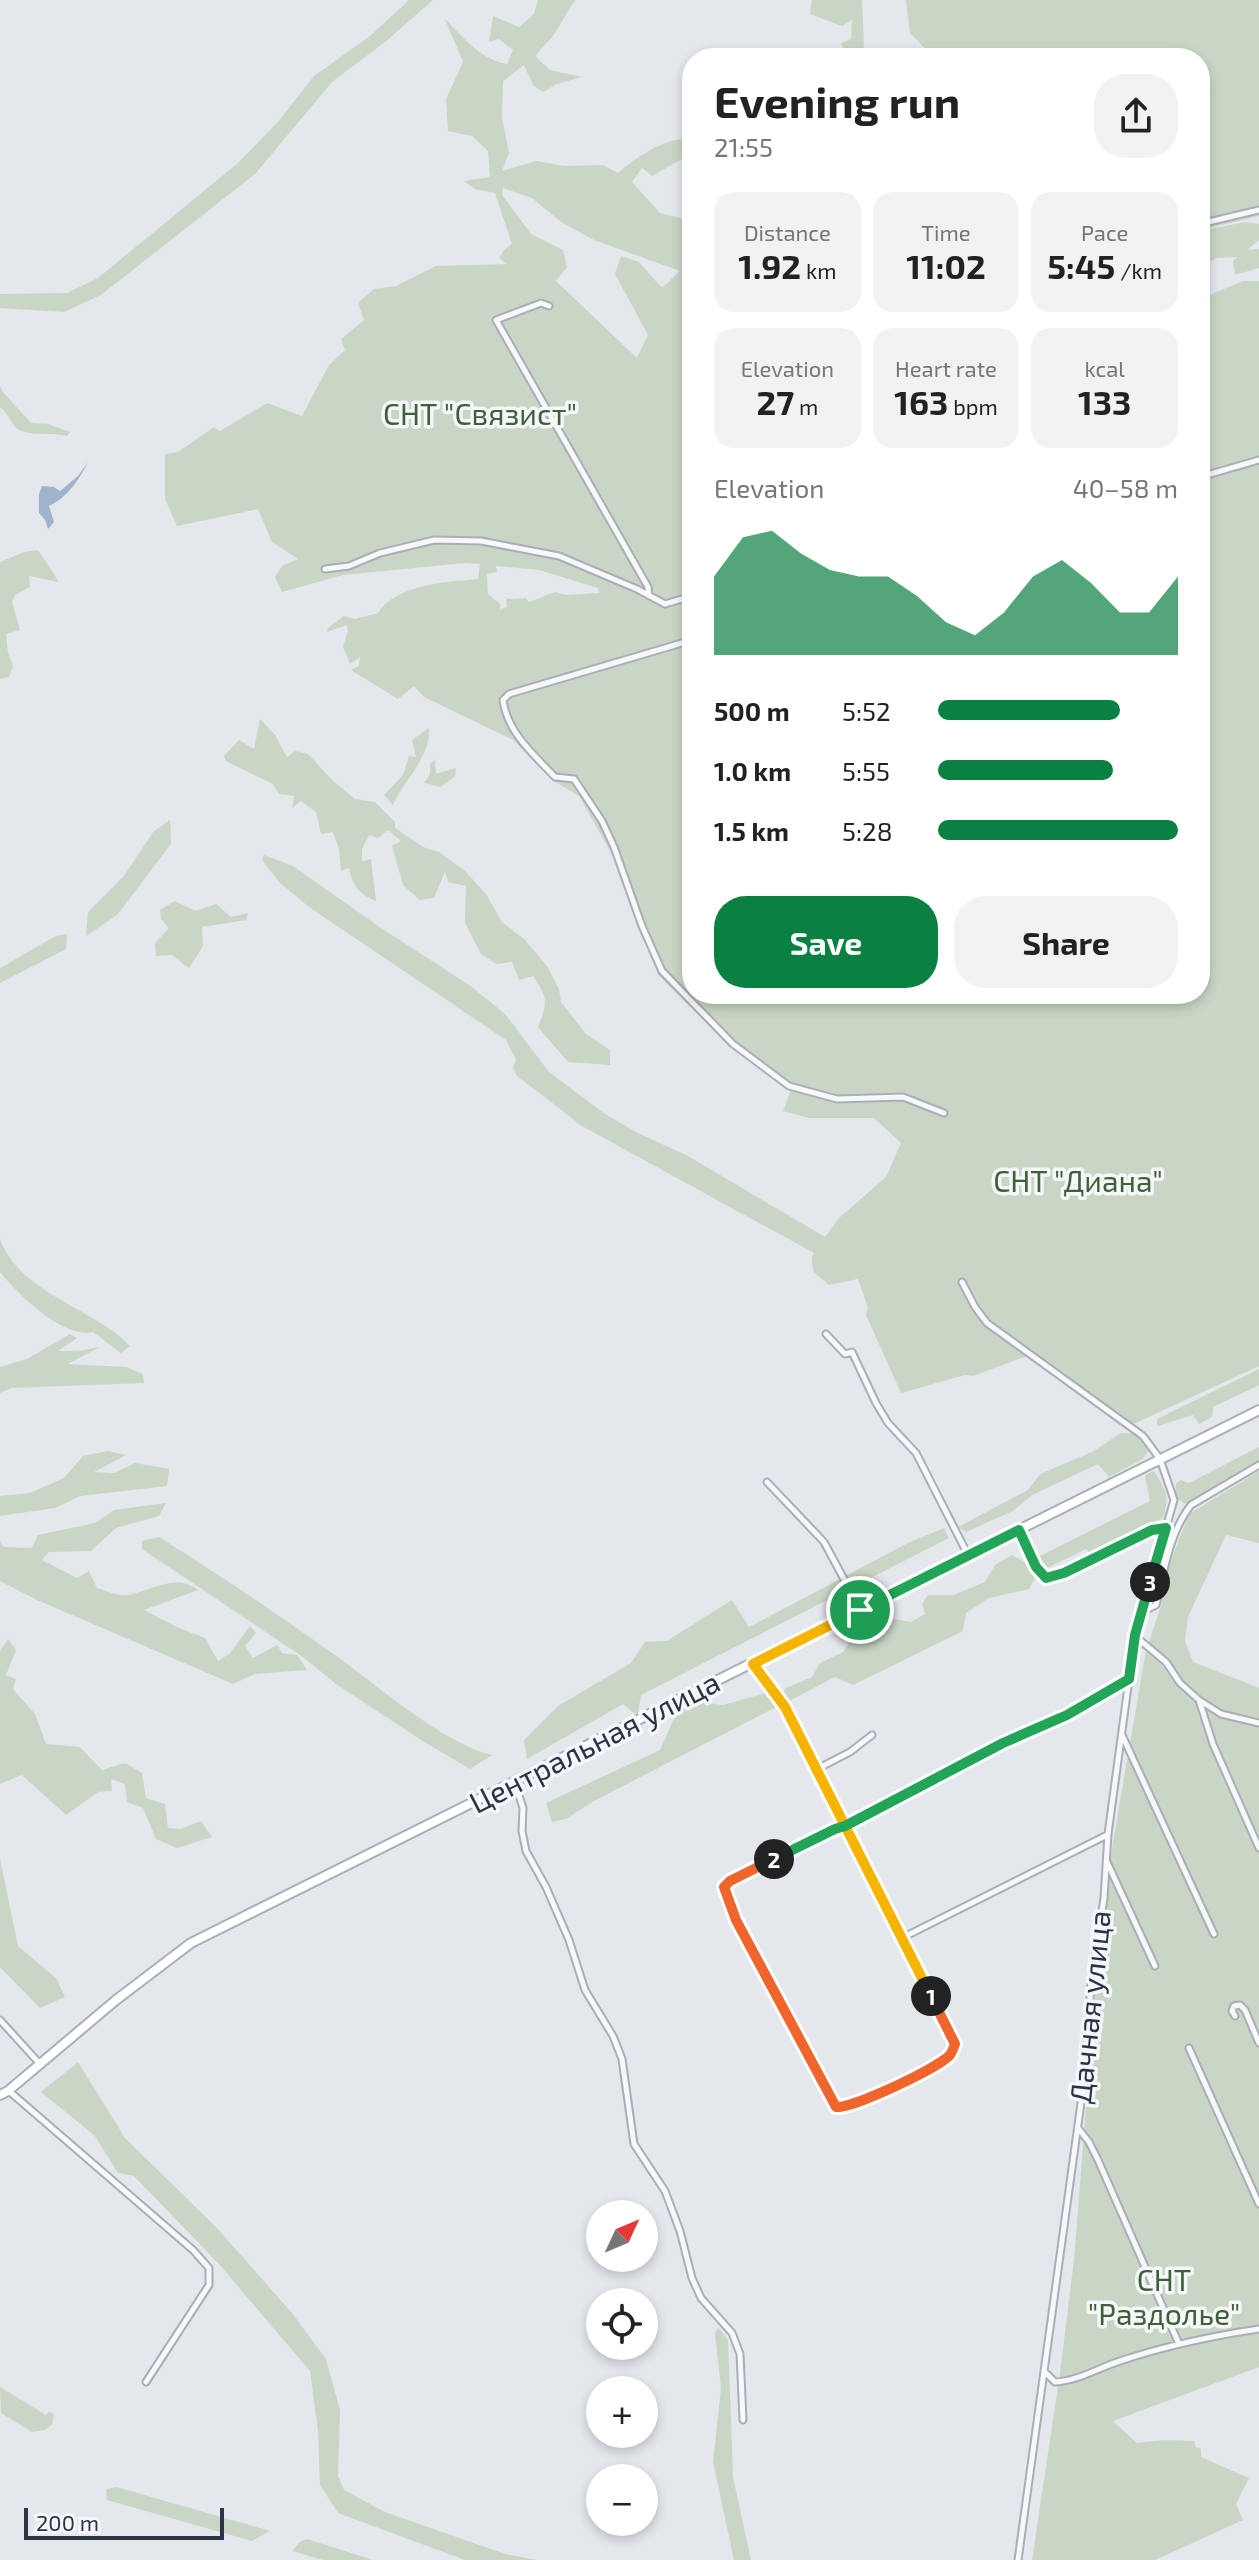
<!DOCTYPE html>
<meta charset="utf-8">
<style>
:root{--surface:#fff;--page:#f2f2f2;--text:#222;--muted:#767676;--accent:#0b8043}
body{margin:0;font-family:"Exo 2",sans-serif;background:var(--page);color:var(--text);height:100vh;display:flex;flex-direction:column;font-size:30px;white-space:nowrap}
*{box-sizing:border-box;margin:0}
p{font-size:26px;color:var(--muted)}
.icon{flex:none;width:44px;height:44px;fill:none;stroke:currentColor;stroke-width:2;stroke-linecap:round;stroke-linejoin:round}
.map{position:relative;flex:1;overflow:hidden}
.sheet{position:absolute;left:682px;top:48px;width:528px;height:956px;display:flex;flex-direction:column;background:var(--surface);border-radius:32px;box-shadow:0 4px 12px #0003}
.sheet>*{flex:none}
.needle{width:52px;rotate:46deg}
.tools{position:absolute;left:586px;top:2200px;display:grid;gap:16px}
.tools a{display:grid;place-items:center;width:72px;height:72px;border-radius:50%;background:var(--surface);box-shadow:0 4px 12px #0003;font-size:40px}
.scale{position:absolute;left:24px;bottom:20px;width:200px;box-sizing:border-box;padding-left:8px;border:4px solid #2b3445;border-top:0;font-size:22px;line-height:28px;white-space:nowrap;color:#2b3445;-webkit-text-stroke:6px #f4f6f9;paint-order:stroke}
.pin{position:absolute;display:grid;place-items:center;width:68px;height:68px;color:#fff;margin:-34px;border:4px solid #fff;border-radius:50%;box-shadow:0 2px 8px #0007}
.km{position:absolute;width:40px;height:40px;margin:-20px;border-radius:50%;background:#222;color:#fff;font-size:22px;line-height:40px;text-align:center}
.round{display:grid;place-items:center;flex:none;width:84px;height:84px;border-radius:32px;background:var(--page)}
.head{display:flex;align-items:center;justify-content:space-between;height:136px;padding:0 32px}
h1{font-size:44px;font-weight:700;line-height:60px}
.figures{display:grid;grid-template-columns:repeat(3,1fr);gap:12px;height:136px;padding:8px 32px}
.figures div{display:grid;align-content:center;border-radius:20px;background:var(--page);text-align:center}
.figures b{font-size:34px;font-weight:700}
.figures small{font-size:22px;font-weight:400}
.figures p{font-size:22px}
.chart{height:224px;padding:16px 32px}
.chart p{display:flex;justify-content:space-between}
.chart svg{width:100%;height:144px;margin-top:8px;fill:var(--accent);opacity:.7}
.button{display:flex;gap:16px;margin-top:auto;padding:16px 32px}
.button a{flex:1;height:92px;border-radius:32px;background:var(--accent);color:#fff;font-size:32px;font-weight:700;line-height:92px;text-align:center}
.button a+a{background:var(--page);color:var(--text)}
ul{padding:0 32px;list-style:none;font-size:26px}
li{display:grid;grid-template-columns:128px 96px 1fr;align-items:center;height:60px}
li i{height:20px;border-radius:10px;background:var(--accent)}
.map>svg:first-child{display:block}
</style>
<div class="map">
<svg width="1259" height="2560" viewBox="0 0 1259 2560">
<rect width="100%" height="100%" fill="#e4e7ec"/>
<path fill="#c9d6c5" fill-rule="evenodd" d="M409,0H433L385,42L332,82L255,174L101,295L64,312L0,308V294L67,293L98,278L238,163L277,123L314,76L370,36Z
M538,0H575L553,36L535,56L550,70L582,77L557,84L543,92L533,85L524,65L503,81L502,117L509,153L502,171L536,161L564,166L603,165L618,173C637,157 666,136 692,139V175L683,173L682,159L652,176L642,168L632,182L660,213L692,221V272H686L692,274V994H1200V299L1243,281H1259V1366L1125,1428L1027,1356L973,1376L965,1375L901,1393L866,1315L868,1308L858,1279L829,1285L813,1271L812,1257L814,1253L582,1126L516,1075L513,1067L516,1060L506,1040L309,907L279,882L262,860L264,855L293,866L381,928L472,987L506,1015L549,1072L605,1114L638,1133L688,1156L825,1237L839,1218L886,1177L901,1143L874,1118H809L783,1111L791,1090L783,1087L728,1044L658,975L618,865L579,796L557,783L513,740L424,697L414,686L398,699L351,670L359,666L360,657L350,664L343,647L348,631L347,625L327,632L328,628L344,616L355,619L378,613C397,584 446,582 478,579L480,564L465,563L343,575L282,592L275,577L282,566L298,559L272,542L258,509L177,526L165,499V454L178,452L214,427L220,431L267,403L302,416L329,365L345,350L341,339L364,320L358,303L374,289L396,286L436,266L507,264L499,258L505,249L512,244L495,193L475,189L464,181L490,177L488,151L472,136L448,131L446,99L463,62L445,19C464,38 480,59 507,64L513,50L499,39L489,42L493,16L519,27L534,14ZM503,188L532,198L561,222L594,240L680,271L662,288L639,262L621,256L615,274L648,335L637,358L556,281L567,267L563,250L531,234L502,195ZM496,566L539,570L598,588L599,593L567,595L555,592L529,602L526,598L506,599L507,607L500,609V604L488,594L487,574L497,572Z
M812,0H862L864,48L860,58H852L845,54L841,43L851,39L852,20L842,26L810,14Z
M906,0H1259V216L1200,230V58H934L910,33Z
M1245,222L1259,224V240L1247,250L1259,249V268L1235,275L1233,261L1238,257L1216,258L1208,263L1200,264V231Z
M0,386L2,391L31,423L48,424L70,432L67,436C53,432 27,437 16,428C10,421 8,413 0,407Z
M38,550L59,582L29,576L30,587L15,595L12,602L20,630L6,634L8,653L13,666L9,677L0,679V562L24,552Z
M260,719L275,735L287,757L295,751L308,754L333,781L355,799L375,802L395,822V828L423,847L439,852L465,871L486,894L502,922L524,939L547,966L559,989L561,1002L586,1034L610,1050V1065L568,1062L538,1027C548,1002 548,998 533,976L519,980L512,962L496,964L481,954L465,923L466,886L448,882L445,871L434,898L420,900L403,885L392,846L401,841L388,830L378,838L369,835L362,849V861L371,859L376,901C359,894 353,886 349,868L341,871L339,849L333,832L321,834L316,812L301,801L292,808L294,796L279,794L273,784L226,761L224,756L239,740L254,749Z
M429,728C431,757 404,780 393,805L384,795L403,775L409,756L416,757L412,740Z
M435,759L436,774L456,768L455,776L441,787L424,783L430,774V764Z
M170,820L171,844L117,915L86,936L88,912L124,876L154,831Z
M175,901L195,911L216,904L231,917L248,913L246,920L202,927L203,946L189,968L172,955L156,956L155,943L169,928L161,919L160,910Z
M67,934L66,949L0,983V968L56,936Z
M0,1239C21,1295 93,1307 130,1346L121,1353L93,1332C63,1339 18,1294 0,1272Z
M70,1334L77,1338L58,1351H79L100,1347L68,1364L126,1367L143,1374L144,1383L11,1388L0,1393V1367L27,1359Z
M1259,1369V1385L1213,1407L1212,1417L1199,1424L1193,1415L1157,1426V1419Z
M1121,1433C1142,1433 1137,1434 1148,1451L1143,1459L1109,1477L1098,1464L1032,1495L1013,1511L966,1532L958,1527L1028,1490L1040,1474L1092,1452Z
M1259,1447V1465L1187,1505L1175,1497L1176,1483L1181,1480L1189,1483Z
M108,1451L126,1455L94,1472L114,1473L135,1463L169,1469L167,1486L80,1496L55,1508L0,1516V1496L30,1493L64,1478L83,1456Z
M1154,1471C1166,1490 1170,1496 1163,1518L1090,1553L1086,1549L1039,1572L1029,1589L989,1598L966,1613L963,1631L853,1685L835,1677L787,1702L781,1695L786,1688L812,1677L820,1663L843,1652L854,1636L895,1619L911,1622L925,1614L922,1604L928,1595H954L985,1582L995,1565L1012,1555L1026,1563L1150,1501L1145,1475Z
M1259,1471V1543L1226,1535L1188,1617L1185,1641L1193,1662L1259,1688V2367L1113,2421L1137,2443L1164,2440L1194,2441L1196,2447L1201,2449V2457L1249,2478L1236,2504L1243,2520L1155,2560H1032L1060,2373L1074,2260L1095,1994L1108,1872L1146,1650L1161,1606L1167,1570L1189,1514Z
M166,1503L159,1516L116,1528L91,1551L49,1552L42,1560L77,1578L89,1571L97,1588C107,1591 120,1597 129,1595C153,1590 176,1573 198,1590L144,1610L179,1628L205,1638L218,1661L229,1654L250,1626L256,1633L245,1646L253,1658L277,1645L282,1653L297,1655L307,1670L255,1674L233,1684L37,1600L0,1581V1542L4,1547L32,1548L38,1535L95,1523L114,1510Z
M944,1528L949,1538L641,1695L638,1713L635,1714L623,1704L527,1759L524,1740L558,1706L631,1663L645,1642L667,1641L732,1600L749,1627L908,1543Z
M159,1537C218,1574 276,1613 332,1653C376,1684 442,1743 492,1755L470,1769L421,1740L336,1684L303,1657L142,1549V1541Z
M8,1639L16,1650L6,1675L16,1679L13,1689L35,1714L46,1744L80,1747L102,1770L125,1763L142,1773L146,1798L165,1804L168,1828L181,1829L201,1821L212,1837L177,1848L156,1839L143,1808L127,1802L125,1784L111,1779L112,1791L98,1792L66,1815L22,1775L0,1784V1651Z
M769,1692L780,1705L592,1802L566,1819L552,1822L546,1803L660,1750L677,1712L699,1702L723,1705Z
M0,1859L18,1946L56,1978L65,1997L40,2008L0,1967Z
M78,2062L125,2138L216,2227L292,2313L326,2359L340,2410L338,2476L344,2490L385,2512L505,2554L537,2560H465L338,2513L320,2485L318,2431L310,2371L218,2263L134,2176L118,2173L95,2136L41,2092Z
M718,2327L728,2340L733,2477L751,2560H734L713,2462L721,2388L715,2334Z
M0,2387L46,2415L49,2411L54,2415L52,2425L44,2430L32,2432L1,2413Z
M116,2487L270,2531L252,2541L107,2500L106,2489Z
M307,2539L373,2560H323L292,2551L300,2542Z"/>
<path fill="#9fb4cc" d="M88,462C79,480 67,498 49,506L54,522L48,529L45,520L39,513V494L42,486L54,487L60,491L78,476Z"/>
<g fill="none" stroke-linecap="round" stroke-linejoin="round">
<g stroke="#a9aeb7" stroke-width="9">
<path id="street" d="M1200,224L1259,210
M549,306L541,303L496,320L648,587L649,596
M1200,477L1259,460
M325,569L349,566L380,553L434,540L481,541L559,556L637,589L665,604L692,596
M692,640L509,694L503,700C507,732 534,755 555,777L574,779L602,821L614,847L642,926L662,971L733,1044L789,1086L837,1099L903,1097L944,1113
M962,1282L975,1307L987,1323L1143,1436L1160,1459L1174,1500L1135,1635L1108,1834L1104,1898L1091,1983L1085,2074L1018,2560
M826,1334L845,1354L852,1352L876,1403L888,1423L916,1453L968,1555
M767,1482L824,1542L860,1609
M1019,1531L1036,1567L1046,1578L1064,1573L1152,1530L1166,1528
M1142,1612L1156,1605C1164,1572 1169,1533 1191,1505L1259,1465
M1135,1636L1166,1662L1180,1683L1199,1700L1213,1744L1259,1848
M753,1664L785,1707L955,2044L951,2054L926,2070L844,2108L836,2107L831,2099L736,1920L724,1887C744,1867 807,1842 835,1829L845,1826L1003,1743L1067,1715L1128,1680
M1199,1700L1221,1714L1259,1723
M1122,1735L1214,1934
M817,1769L850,1752L872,1735
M515,1783L523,1808L522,1831L526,1851L546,1887L569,1940L585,1990L613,2036L622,2059L634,2144L665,2191L680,2231L692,2278L701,2298L732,2333L740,2354L743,2420
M1107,1862L1155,1966
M902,1938L1107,1835
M1235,2016L1232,2011L1234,2006L1240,2005L1245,2010L1259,2043
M0,2020L40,2064
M1189,2048L1259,2204
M9,2091L193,2250L209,2268V2285L146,2382
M1078,2128L1089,2142L1098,2160L1179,2344
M1044,2371L1055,2382C1078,2381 1098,2368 1120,2361C1165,2346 1212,2336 1259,2329"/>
</g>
<g stroke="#a9aeb7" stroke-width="12">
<path id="secondary" d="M0,2095L8,2091L116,2000L191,1943L1259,1410"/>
</g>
<use href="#street" stroke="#f7f8fa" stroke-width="5"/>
<use href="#secondary" stroke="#fff" stroke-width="8"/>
</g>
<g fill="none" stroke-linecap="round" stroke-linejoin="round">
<g stroke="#fff" stroke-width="16">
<path id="split-1" d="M860,1610L753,1664L785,1707L931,1996"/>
</g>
<g stroke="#fff" stroke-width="16">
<path id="split-2" d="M774,1859L730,1881L724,1887L736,1920L836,2107C852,2109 938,2068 950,2055C952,2052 953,2049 955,2044L931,1996"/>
</g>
<g stroke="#fff" stroke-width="16">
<path id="split-3" d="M774,1859L835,1829L845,1826L1003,1743L1067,1715L1129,1679L1135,1635L1150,1582"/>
</g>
<g stroke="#fff" stroke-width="16">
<path id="split-4" d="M860,1610L1019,1530L1036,1567L1046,1578L1064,1573L1152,1530L1166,1528L1150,1582"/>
</g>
<use href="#split-1" stroke="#f5b400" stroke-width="10"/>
<use href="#split-2" stroke="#f0652b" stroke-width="10"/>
<use href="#split-3" stroke="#22a559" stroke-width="10"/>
<use href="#split-4" stroke="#22a559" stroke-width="10"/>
</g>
<g text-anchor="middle" stroke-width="7" stroke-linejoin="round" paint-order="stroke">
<g font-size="30" fill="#3f6138" stroke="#f4f6f9">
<text x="480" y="425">СНТ "Связист"</text>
<text x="1078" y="1192">СНТ "Диана"</text>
<text x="1164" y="2291">СНТ<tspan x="1164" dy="34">"Раздолье"</tspan></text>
</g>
<g font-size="30" fill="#2b3445" stroke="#f4f6f9">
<text transform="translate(595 1743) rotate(-27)" y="10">Центральная улица</text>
<text transform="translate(1091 2007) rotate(-84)" y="10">Дачная улица</text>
</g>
</g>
</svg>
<div class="tools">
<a><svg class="needle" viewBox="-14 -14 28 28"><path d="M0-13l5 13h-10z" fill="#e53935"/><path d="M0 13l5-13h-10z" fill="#767676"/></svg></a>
<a><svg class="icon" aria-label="locate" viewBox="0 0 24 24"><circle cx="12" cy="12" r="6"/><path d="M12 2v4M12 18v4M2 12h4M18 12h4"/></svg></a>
<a>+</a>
<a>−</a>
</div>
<div class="scale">200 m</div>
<div class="pin" style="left:860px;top:1610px;background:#1e9e55"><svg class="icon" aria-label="arrive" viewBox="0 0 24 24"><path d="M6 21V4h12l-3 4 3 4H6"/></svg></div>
<b class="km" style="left:931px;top:1996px">1</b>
<b class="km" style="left:774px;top:1859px">2</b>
<b class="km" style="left:1150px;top:1582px">3</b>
<section class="sheet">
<div class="head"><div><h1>Evening run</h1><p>21:55</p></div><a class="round"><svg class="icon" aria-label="share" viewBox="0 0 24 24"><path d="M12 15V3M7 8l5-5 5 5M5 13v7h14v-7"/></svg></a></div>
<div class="figures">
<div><p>Distance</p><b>1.92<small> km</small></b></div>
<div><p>Time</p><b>11:02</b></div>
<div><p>Pace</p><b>5:45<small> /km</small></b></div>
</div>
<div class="figures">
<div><p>Elevation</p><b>27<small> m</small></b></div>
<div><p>Heart rate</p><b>163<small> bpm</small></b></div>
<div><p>kcal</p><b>133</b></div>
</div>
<div class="chart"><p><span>Elevation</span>40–58 m</p>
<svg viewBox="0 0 160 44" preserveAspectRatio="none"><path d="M0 44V20L10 8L20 6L30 13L40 18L50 20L60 20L70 26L80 34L90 38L100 31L110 20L120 15L130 22L140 31L150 31L160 20V44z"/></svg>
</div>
<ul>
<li><b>500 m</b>5:52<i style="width:76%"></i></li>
<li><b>1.0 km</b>5:55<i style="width:73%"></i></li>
<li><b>1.5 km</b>5:28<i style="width:100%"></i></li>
</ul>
<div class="button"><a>Save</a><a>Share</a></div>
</section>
</div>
